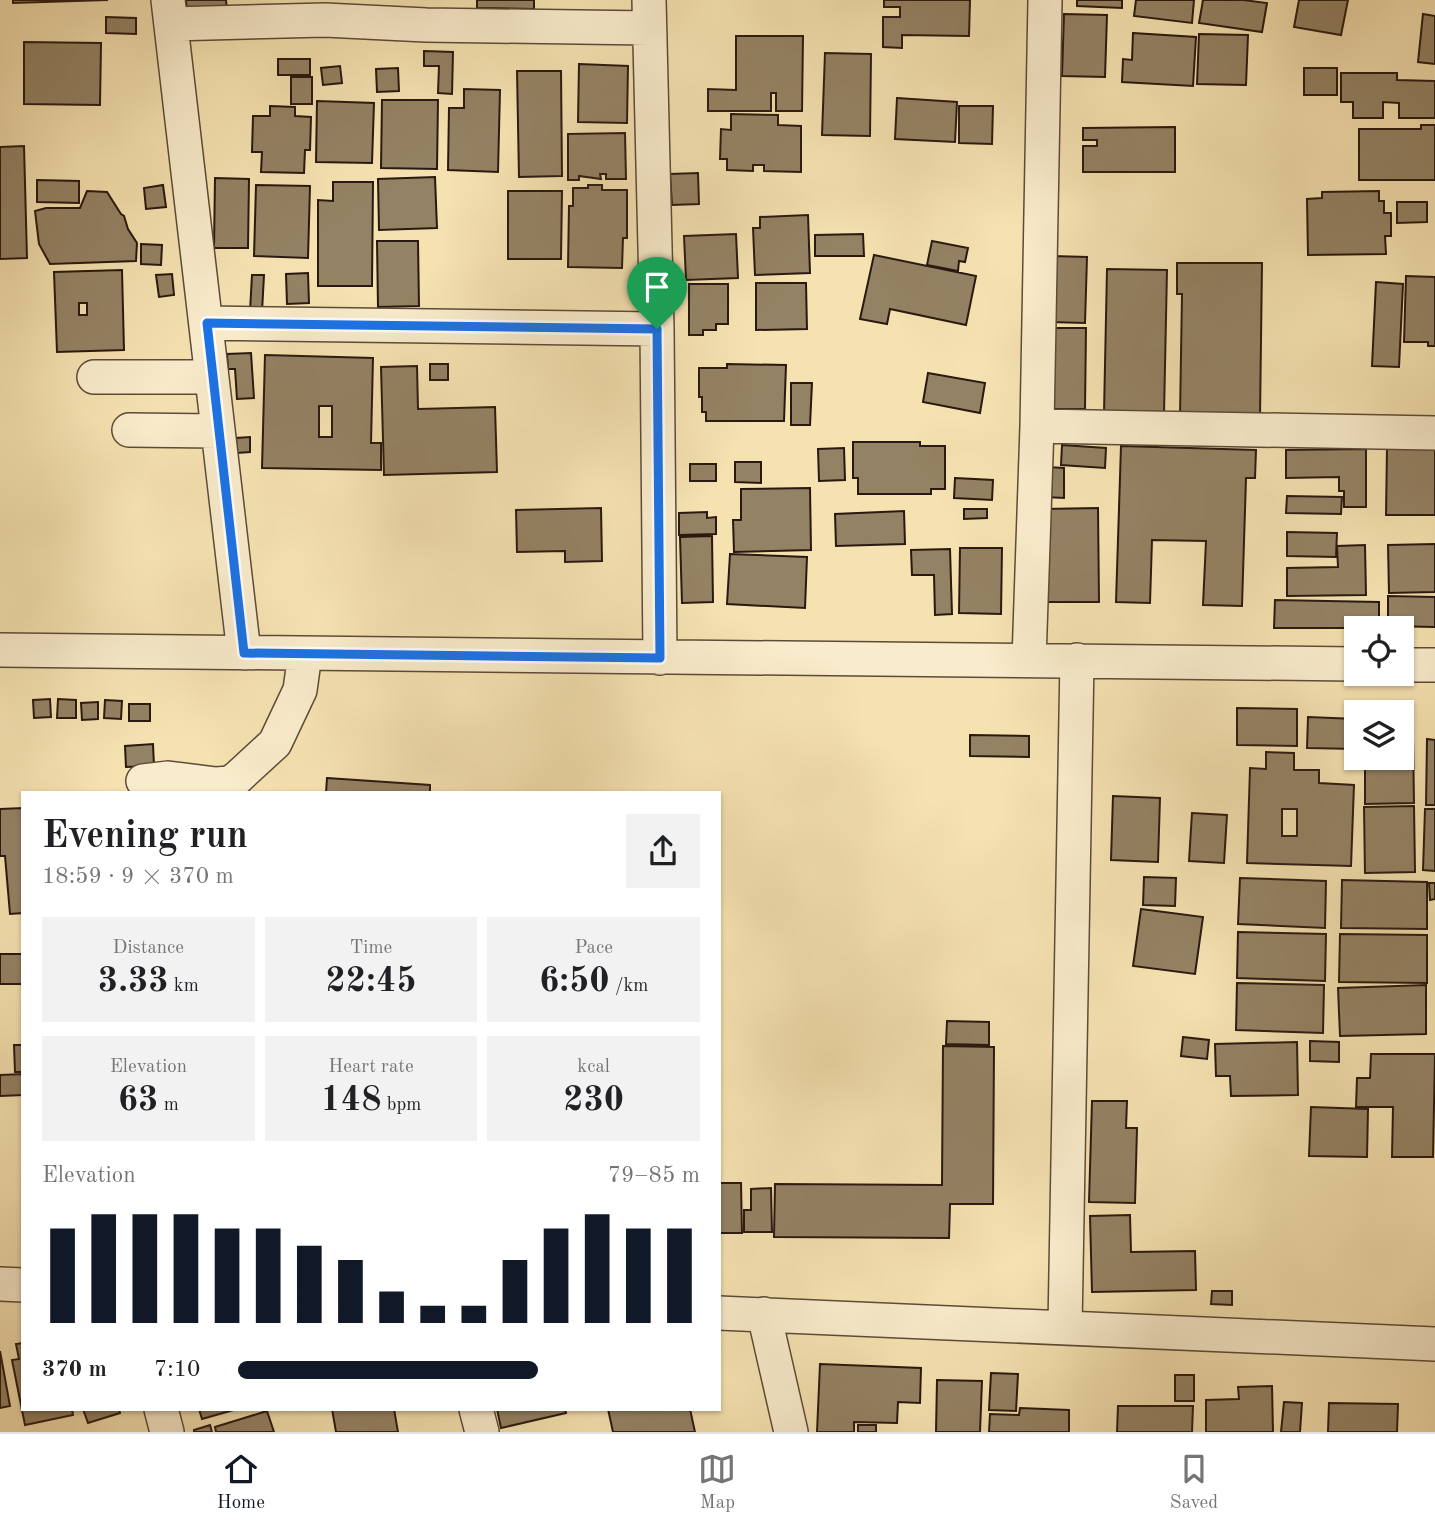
<!DOCTYPE html>
<meta charset="utf-8">
<style>
:root{--surface:#fff;--page:#f2f2f2;--text:#202124;--muted:#757577;--line:#e0e0e0;--accent:#111827}
body{margin:0;font-family:"Old Standard TT",serif;background:var(--page);color:var(--text);height:100vh;display:flex;flex-direction:column;font-size:26px;white-space:nowrap}
*{box-sizing:border-box;margin:0}
p{font-size:23px;color:var(--muted)}
.icon{flex:none;width:38px;height:38px;fill:none;stroke:currentColor;stroke-width:2;stroke-linecap:round;stroke-linejoin:round}
.map{position:relative;flex:1;overflow:hidden}
.panel{position:absolute;left:21px;top:791px;width:700px;height:620px;display:flex;flex-direction:column;background:var(--surface);border-radius:0px;box-shadow:0 2px 5px #0004}
.panel>*{flex:none}
.fabs{position:absolute;left:1344px;top:616px;display:grid;gap:14px}
.fabs a{display:grid;place-items:center;width:70px;height:70px;border-radius:0px;background:var(--surface);box-shadow:0 2px 5px #0004;font-size:35px}
.pin{position:absolute;display:grid;place-items:center;width:60px;height:60px;color:#fff;margin:-72px -30px;border-radius:50% 50% 50% 0;rotate:-45deg;box-shadow:0 0 7px #0007}
.pin .icon{rotate:45deg}
.round{display:grid;place-items:center;flex:none;width:74px;height:74px;border-radius:0px;background:var(--page)}
.overview{display:flex;align-items:center;justify-content:space-between;height:119px;padding:0 21px}
h1{font-size:38px;font-weight:700;line-height:52px}
.figures{display:grid;grid-template-columns:repeat(3,1fr);gap:10px;height:119px;padding:7px 21px}
.figures div{display:grid;align-content:center;border-radius:0px;background:var(--page);text-align:center}
.figures b{font-size:35px;font-weight:700}
.figures small{font-size:19px;font-weight:400}
.figures p{font-size:19px}
.chart{height:196px;padding:14px 21px}
.chart p{display:flex;justify-content:space-between}
.chart svg{width:100%;height:126px;margin-top:7px;stroke:var(--accent);stroke-width:6}
ul{padding:0 21px;list-style:none;font-size:23px}
li{display:grid;grid-template-columns:112px 84px 1fr;align-items:center;height:52px}
li i{height:18px;border-radius:9px;background:var(--accent)}
.tabs{display:flex;justify-content:space-around;align-items:center;height:98px;border-top:2px solid var(--line);background:var(--surface);font-size:19px;color:var(--muted)}
.tabs a{display:grid;justify-items:center;gap:4px}
.tabs .current{color:var(--accent)}
.map>svg:first-child{display:block}
</style>
<div class="map">
<svg width="1435" height="1432" viewBox="0 0 1435 1432">
<rect width="100%" height="100%" fill="#f6e2b1"/>
<filter id="stains"><feTurbulence type="fractalNoise" baseFrequency=".00286" numOctaves="4"/><feColorMatrix values="0 0 0 0 .2 0 0 0 0 .09 0 0 0 0 .02 0 0 0 .5 -.17"/></filter>
<radialGradient id="worn" r=".72"><stop offset=".6" stop-color="#630" stop-opacity="0"/><stop offset="1" stop-color="#630" stop-opacity=".3"/></radialGradient>
<path fill="#948264" stroke="#291910" stroke-width="2" fill-rule="evenodd" d="M13,0H108L13,3Z
M186,0H226L227,10L187,14Z
M477,0H534V9L477,8Z
M884,0H970L969,36L902,35V48L883,47V17H900V7H884Z
M1077,0H1122V8L1077,6Z
M1136,0H1194L1192,23L1134,16Z
M1203,0H1243L1267,3L1262,32L1199,23Z
M1299,0H1348L1341,35L1294,27Z
M1064,14L1107,15L1105,77L1062,76Z
M1423,14L1435,16V64L1418,62Z
M106,17L136,18V34L106,33Z
M1133,33L1196,37L1193,86L1122,82L1123,59L1132,60Z
M1199,34L1248,35L1246,85L1197,84Z
M736,36H803L802,111H776V93H771V111H708V89L736,90Z
M24,42L101,43L100,105L24,104Z
M424,51L453,52L452,94L438,93L439,66H424Z
M825,53L871,54L870,136L822,135Z
M278,59H310V75H278Z
M579,64L628,66L627,123L578,122Z
M340,66L342,83L323,85L321,68Z
M398,68L399,91L377,92L376,69Z
M1304,68H1337V95H1304Z
M517,71H561L562,176L519,177Z
M1341,73H1397V80L1435,81V118H1399V103L1383,102V118H1353V102H1341Z
M291,77H312V104H291Z
M464,89L500,90L498,172L448,170L449,108H464Z
M897,98L957,102L955,142L895,139Z
M382,100H438L437,169L381,168Z
M317,101L374,103L372,163L316,162Z
M270,106L295,107V116L311,117L310,150H305L304,173L261,172L262,152H252L253,116H270Z
M959,106H993L992,144L959,143Z
M731,114L778,115V125L801,126V172L764,171V165H753V171L727,170V159H720L721,129L731,130Z
M1421,125H1435V180H1359V129H1421Z
M1175,127V172H1083V146H1097V140H1083V128Z
M625,133L626,179H606V174H600L601,179L579,176V180H568V134Z
M24,146L27,258L0,259V147Z
M698,173L699,204L672,205L670,174Z
M435,177L437,228L379,230L378,179Z
M215,178L249,179L248,248H214Z
M37,180L79,181V203L37,202Z
M333,182H373L372,286H318V200L333,201Z
M163,185L166,207L146,209L144,188Z
M256,185L310,186L308,258L254,256Z
M588,185H602V190H627V238H623L622,268L568,267L569,206H573V188H588Z
M87,191L107,192L121,214L124,216L128,229L137,243L136,261L50,264L39,244L35,211L46,208H80Z
M508,191H562L561,259H508Z
M1379,191V201H1384V213H1391V236H1385L1386,254L1308,255L1307,199L1322,198V192Z
M1397,202H1427V222L1397,223Z
M808,215L810,273L755,275L753,228H760V217Z
M736,234L738,278L686,280L684,236Z
M863,234L864,256H815V235Z
M377,241H418L419,306L378,307Z
M932,241L968,248L965,262L959,261L958,271L927,265Z
M141,244L162,245L161,265L141,264Z
M874,255L976,276L966,325L890,309L887,324L860,319Z
M1052,256L1087,257L1085,323L1050,322Z
M1177,263H1262L1260,417L1180,416L1182,294H1177Z
M1107,269L1167,270L1164,414L1104,413Z
M122,270L124,350L57,352L54,272ZM79,303H87V315H79Z
M308,273L309,303L287,304L286,274Z
M172,274L174,295L159,297L156,275Z
M252,275H264L262,312L250,311Z
M1406,276L1435,277V346H1428V342H1404Z
M1376,282L1403,284L1399,367L1372,366Z
M756,283H806L807,329L756,330Z
M689,284H728V324H716V330H703V335H689Z
M1048,328H1086L1085,409H1047Z
M251,353L254,398L237,399L235,369H228L227,354Z
M265,355L373,358L371,443H381V470L262,468ZM319,406H332V437H319Z
M430,364H448V380H430Z
M727,364L786,365L784,421H706V412H702V397H699V368H727Z
M417,366L418,409L495,407L497,472L384,475L381,367Z
M928,373L985,383L980,413L923,402Z
M791,383H812L810,425H791Z
M250,437V452L237,453L236,438Z
M853,442H920V446H945V489H931V494H858V478H853Z
M1062,445L1106,448L1105,468L1061,465Z
M1121,446L1256,450L1255,478H1246L1242,606L1203,605L1206,541L1152,540L1150,603L1116,602Z
M844,448L845,480L819,481L818,449Z
M1387,448L1435,449V515H1386Z
M1366,449V507H1344V491H1339V477L1286,478V450Z
M735,462H761V483L735,482Z
M690,464H716V481H690Z
M1046,467L1064,468V498L1045,497Z
M955,478L993,480L992,500L954,498Z
M810,488L811,550L734,552L733,520H741V489Z
M1287,496L1342,497L1341,514L1286,513Z
M601,508L602,561L565,562V551L517,552L516,510Z
M1098,508L1099,602H1044L1043,509Z
M964,509H987V518L964,519Z
M904,511L905,544L836,546L835,514Z
M707,512V518L716,517V534L679,535V513Z
M1287,532L1337,533L1336,557L1287,556Z
M712,536L713,602L682,603L680,537Z
M1435,544V592L1389,593L1388,545Z
M1365,545L1366,595L1287,596V568L1338,567L1337,546Z
M960,548H1002L1001,614L959,613Z
M950,549L952,614L935,615L934,575H912L911,550Z
M730,554L807,557L805,608L727,604Z
M1388,596L1435,597V627L1388,626Z
M1275,600L1379,602V628H1274Z
M50,699L51,717L34,718L33,700Z
M58,699L76,700V718H57Z
M105,700L122,701L121,719L104,718Z
M98,702V719L82,720L81,703Z
M129,704H150V721H129Z
M1237,708L1297,709V746L1237,745Z
M1308,717L1356,719V749L1307,748Z
M970,735L1029,736V757L970,756Z
M1402,738H1413L1414,803L1365,804V758H1402Z
M1427,739L1435,740V805H1426Z
M153,744L154,766L126,767L125,746Z
M1266,752L1294,753V770H1319V783L1354,785L1351,866L1247,863L1250,768L1266,769ZM1282,809H1297V836H1282Z
M327,778L430,785V793H326Z
M1113,796L1160,798L1158,862L1111,860Z
M1414,806L1415,872L1365,873L1364,807Z
M23,808V913L10,914L5,856H0V809Z
M1425,809H1435V871L1423,870Z
M1192,813L1227,815L1224,863L1189,861Z
M1144,877L1176,878L1175,906L1143,905Z
M1240,878L1326,881L1325,928L1238,924Z
M1342,880L1427,882V929L1341,928Z
M1429,883H1435V899L1430,900Z
M1141,909L1203,917L1195,974L1133,966Z
M1238,932L1326,934L1325,981L1237,978Z
M1340,934L1427,935V983L1339,982Z
M0,954H23V984H0Z
M1237,983L1324,985L1323,1033L1236,1030Z
M1426,985V1034L1340,1036L1338,988Z
M947,1021L989,1022V1045L946,1044Z
M1183,1037L1209,1040L1207,1059L1181,1056Z
M1310,1041L1339,1042V1062L1310,1061Z
M1297,1042L1298,1095L1231,1096L1230,1076H1216L1215,1044Z
M14,1045H23V1072H15Z
M943,1046L994,1047L993,1204H950L949,1238L774,1237L775,1184L942,1185Z
M1371,1054H1435L1433,1157H1392L1393,1107H1356L1357,1078H1370Z
M23,1074V1095L0,1096V1075Z
M1092,1101H1127L1126,1128H1137L1135,1203L1089,1202Z
M1311,1107L1368,1109L1367,1157L1309,1156Z
M719,1183H741L742,1233H719Z
M771,1188L772,1232H744V1210H751V1189Z
M1130,1215L1131,1252L1195,1251L1196,1290L1092,1292L1090,1216Z
M1212,1291H1232V1305L1211,1304Z
M23,1343V1409H72L73,1415L25,1425L12,1360L19,1359L16,1344Z
M0,1351L10,1406L0,1408Z
M820,1364L921,1368L920,1403L898,1402L897,1423L854,1422V1432H817Z
M991,1373L1018,1374L1016,1411L989,1410Z
M1175,1375H1194V1401H1175Z
M937,1380L982,1381L980,1432H936Z
M1272,1386L1273,1432H1206V1400L1239,1399L1238,1387Z
M1284,1402L1302,1403L1300,1432H1281Z
M1329,1403L1398,1404L1397,1432H1328Z
M1118,1406H1193L1192,1432H1117Z
M1020,1408L1069,1410V1432H989L990,1414L1019,1415Z
M83,1409H119L120,1413L88,1423Z
M199,1409H237L202,1419Z
M332,1409H394L398,1432H336Z
M497,1409H565L566,1413L501,1428Z
M608,1409H690L695,1432H613Z
M267,1411L274,1432H216L215,1427Z
M210,1425L212,1432H194V1430Z
M858,1425H876V1432H858Z"/>
<g fill="none" stroke-linecap="round" stroke-linejoin="round">
<g stroke="#5c4b38" stroke-width="36">
<path id="minor" d="M168,0L244,653
M649,0L657,329L660,658
M171,24L325,20L426,25L649,28
M207,323L657,329
M94,377H211
M1037,426L1435,433
M129,430L217,431
M0,650L1356,664
M1029,660L1037,426L1045,0
M1402,665H1435
M143,781L168,778L216,784L230,783L237,778L275,743L300,690L305,654
M0,1284L23,1285
M719,1313L1435,1344
M764,1314L791,1432
M1065,1327L1077,660
M161,1409L167,1432
M476,1409L482,1432"/>
</g>
<use href="#minor" stroke="#f9eccc" stroke-width="33"/>
</g>
<g fill="none" stroke-linecap="round" stroke-linejoin="round">
<g stroke="#fff" stroke-width="14">
<path id="route" d="M207,323L657,329L660,658L244,653Z"/>
</g>
<use href="#route" stroke="#1a73e8" stroke-width="9"/>
</g>
<rect width="100%" height="100%" filter="url(#stains)"/>
<rect width="100%" height="100%" fill="url(#worn)"/>
</svg>
<div class="fabs">
<a><svg class="icon" aria-label="locate" viewBox="0 0 24 24"><circle cx="12" cy="12" r="6"/><path d="M12 2v4M12 18v4M2 12h4M18 12h4"/></svg></a>
<a><svg class="icon" aria-label="layers" viewBox="0 0 24 24"><path d="M12 4l9 5-9 5-9-5zM3 14l9 5 9-5"/></svg></a>
</div>
<div class="pin" style="left:657px;top:329px;background:#1e9e55"><svg class="icon" aria-label="arrive" viewBox="0 0 24 24"><path d="M6 21V4h12l-3 4 3 4H6"/></svg></div>
<section class="panel">
<div class="overview"><div><h1>Evening run</h1><p>18:59 · 9 × 370 m</p></div><a class="round"><svg class="icon" aria-label="share" viewBox="0 0 24 24"><path d="M12 15V3M7 8l5-5 5 5M5 13v7h14v-7"/></svg></a></div>
<div class="figures">
<div><p>Distance</p><b>3.33<small> km</small></b></div>
<div><p>Time</p><b>22:45</b></div>
<div><p>Pace</p><b>6:50<small> /km</small></b></div>
</div>
<div class="figures">
<div><p>Elevation</p><b>63<small> m</small></b></div>
<div><p>Heart rate</p><b>148<small> bpm</small></b></div>
<div><p>kcal</p><b>230</b></div>
</div>
<div class="chart"><p><span>Elevation</span>79–85 m</p>
<svg viewBox="0 0 160 44" preserveAspectRatio="none"><path d="M5 44V11M15 44V6M25 44V6M35 44V6M45 44V11M55 44V11M65 44V17M75 44V22M85 44V33M95 44V38M105 44V38M115 44V22M125 44V11M135 44V6M145 44V11M155 44V11"/></svg>
</div>
<ul>
<li><b>370 m</b>7:10<i style="width:65%"></i></li>
</ul>
</section>
</div>
<nav class="tabs">
<a class="current"><svg class="icon" aria-label="home" viewBox="0 0 24 24"><path d="M3 11l9-7 9 7M6 9v11h12V9"/></svg>Home</a>
<a><svg class="icon" aria-label="map" viewBox="0 0 24 24"><path d="M3 6l6-2 6 2 6-2v14l-6 2-6-2-6 2zM9 4v14M15 6v14"/></svg>Map</a>
<a><svg class="icon" aria-label="saved" viewBox="0 0 24 24"><path d="M7 4h10v16l-5-4-5 4z"/></svg>Saved</a>
</nav>
